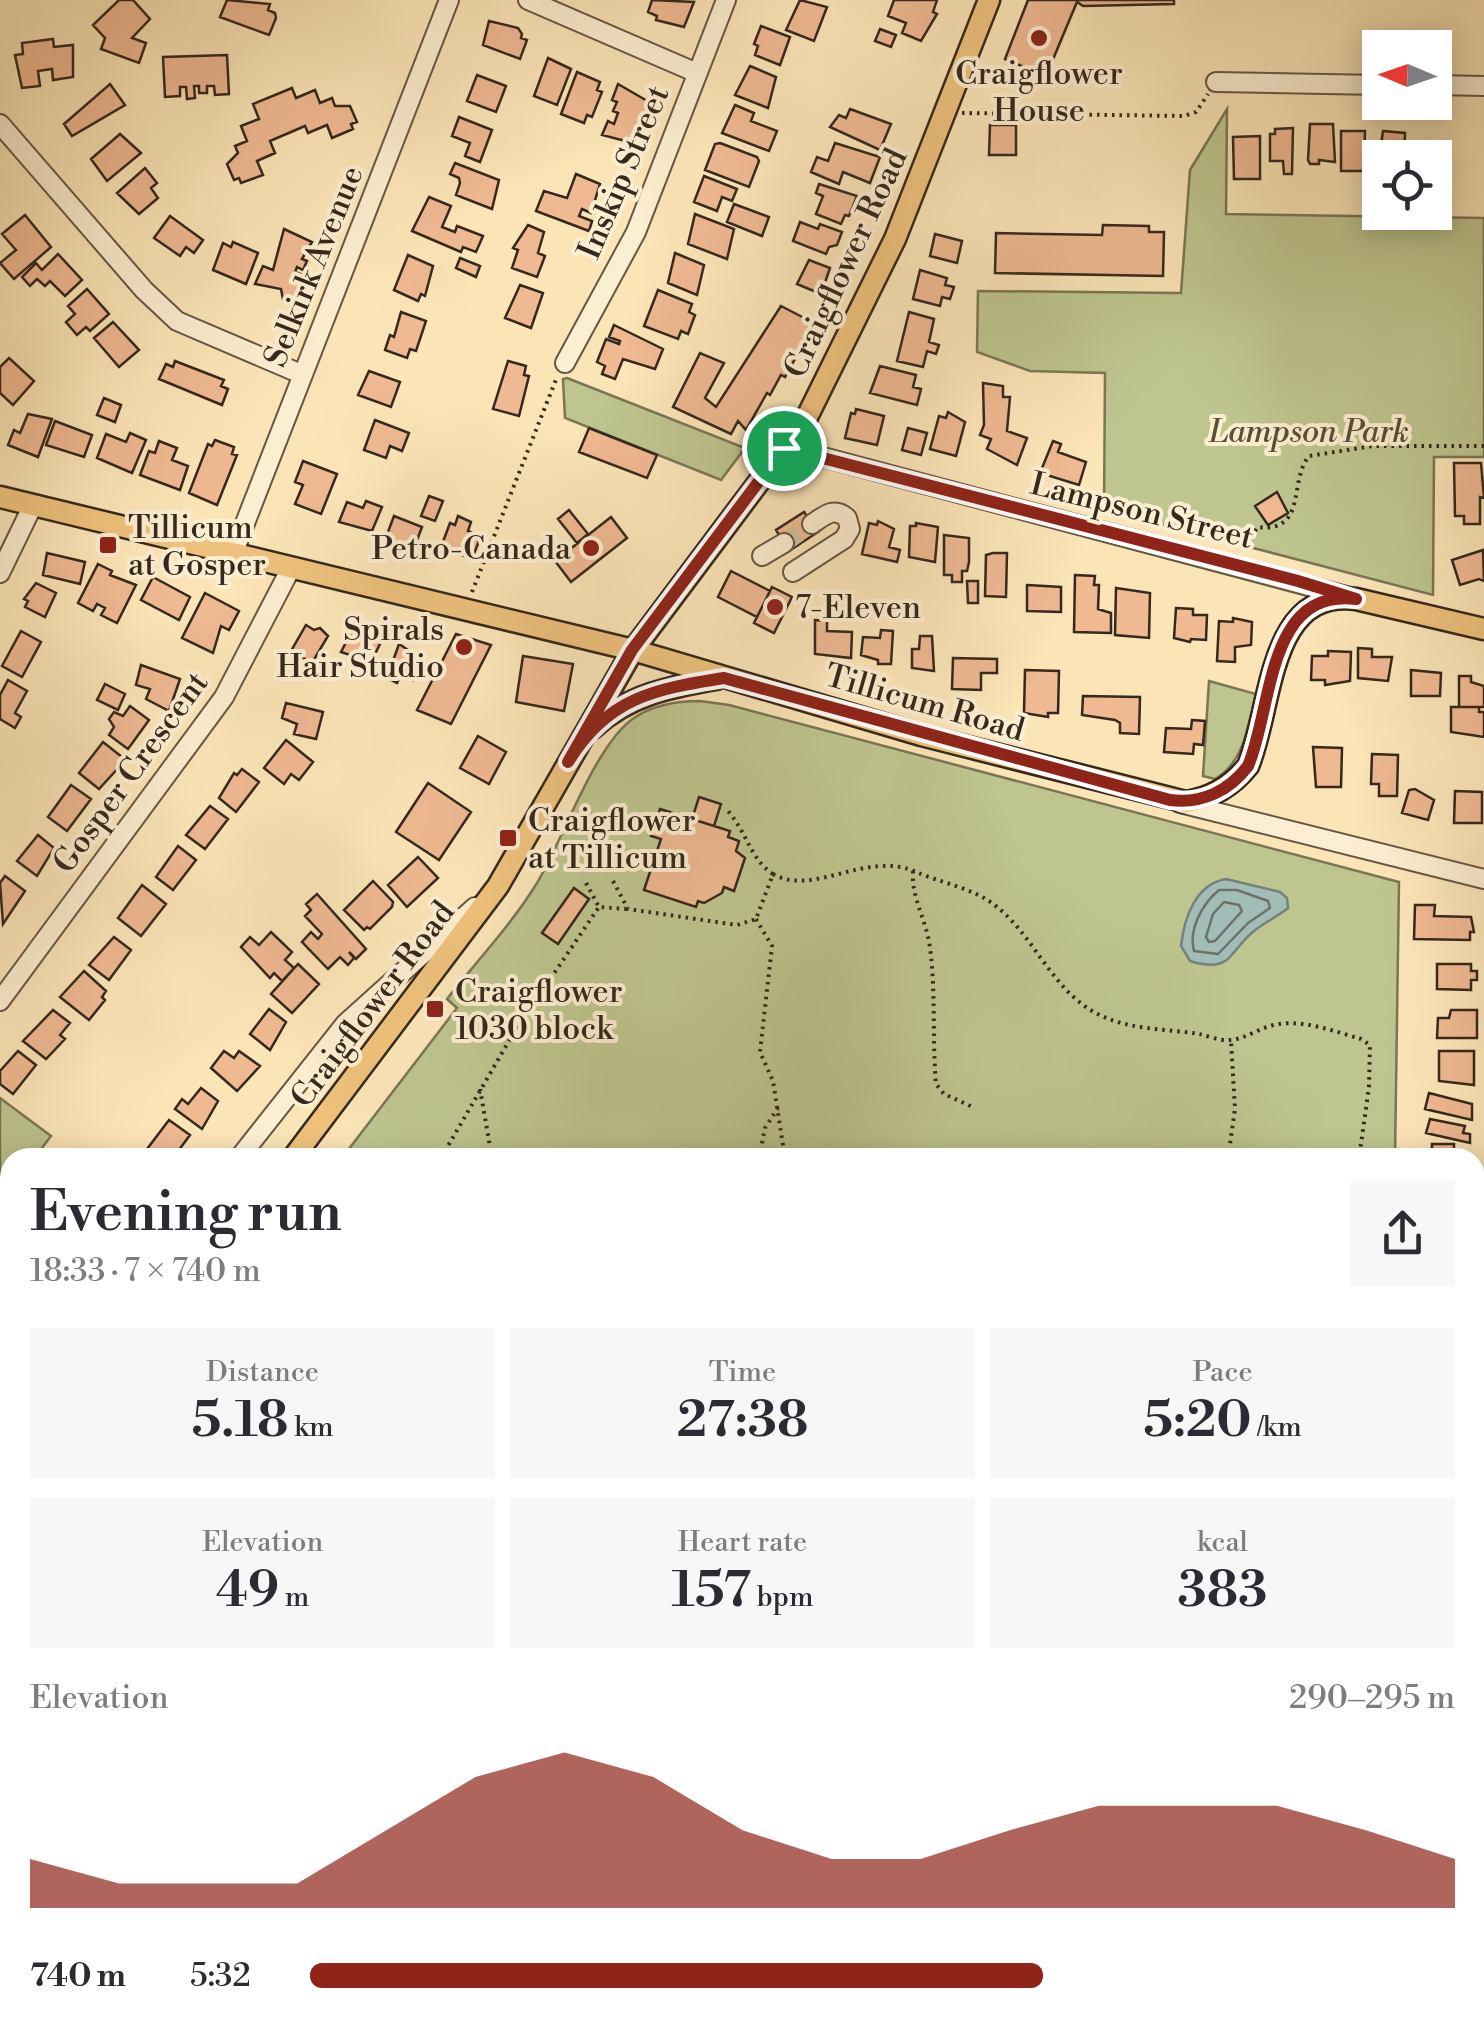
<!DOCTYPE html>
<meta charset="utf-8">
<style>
:root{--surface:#fff;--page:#f7f7f7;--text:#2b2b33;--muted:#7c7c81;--accent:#8f2418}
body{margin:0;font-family:"Libre Bodoni",serif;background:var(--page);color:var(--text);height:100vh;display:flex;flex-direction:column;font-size:38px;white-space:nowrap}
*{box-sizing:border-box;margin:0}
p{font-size:32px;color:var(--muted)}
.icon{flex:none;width:55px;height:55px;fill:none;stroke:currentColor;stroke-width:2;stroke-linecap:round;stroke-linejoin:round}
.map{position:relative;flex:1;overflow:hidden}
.sheet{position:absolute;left:0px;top:1148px;width:1485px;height:888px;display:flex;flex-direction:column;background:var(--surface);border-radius:30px 30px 0 0;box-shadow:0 5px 25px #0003}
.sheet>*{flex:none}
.needle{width:65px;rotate:272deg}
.tools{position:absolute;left:1362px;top:30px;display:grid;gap:20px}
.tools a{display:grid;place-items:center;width:90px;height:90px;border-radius:0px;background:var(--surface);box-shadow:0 5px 25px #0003;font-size:50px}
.pin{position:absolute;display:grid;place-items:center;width:85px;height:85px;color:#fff;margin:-42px;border:5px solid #fff;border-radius:50%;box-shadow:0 2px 10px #0007}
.round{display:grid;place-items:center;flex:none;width:105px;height:105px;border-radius:0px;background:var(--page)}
.summary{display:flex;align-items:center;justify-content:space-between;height:170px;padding:0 30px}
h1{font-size:55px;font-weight:600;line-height:75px}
.metrics{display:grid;grid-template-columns:repeat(3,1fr);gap:15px;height:170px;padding:10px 30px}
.metrics div{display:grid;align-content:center;border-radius:0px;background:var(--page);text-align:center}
.metrics b{font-size:50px;font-weight:600}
.metrics small{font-size:28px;font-weight:400}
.metrics p{font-size:28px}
.chart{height:280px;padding:20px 30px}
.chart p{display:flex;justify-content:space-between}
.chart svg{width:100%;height:180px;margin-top:10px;fill:var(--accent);opacity:.7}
ul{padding:0 30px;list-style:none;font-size:32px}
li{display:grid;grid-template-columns:160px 120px 1fr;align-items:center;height:75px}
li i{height:25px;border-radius:12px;background:var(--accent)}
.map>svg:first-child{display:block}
</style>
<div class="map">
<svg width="1484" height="2034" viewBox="0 0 1484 2034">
<rect width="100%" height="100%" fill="#fbe5b7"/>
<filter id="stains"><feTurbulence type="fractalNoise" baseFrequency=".002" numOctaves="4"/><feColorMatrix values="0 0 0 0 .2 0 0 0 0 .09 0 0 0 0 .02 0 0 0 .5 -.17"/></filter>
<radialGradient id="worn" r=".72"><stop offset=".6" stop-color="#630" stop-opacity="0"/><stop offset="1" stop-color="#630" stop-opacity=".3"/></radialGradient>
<path fill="#bec58e" stroke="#7a7655" stroke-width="2.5" d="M1227,109L1226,214L1484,218V457H1434L1433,595L1104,509L1105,373L1030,371L977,352L978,291L1181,293L1190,170Z
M567,378L745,448L721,480L565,418L563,379Z
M1209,681L1256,694C1248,724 1245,762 1215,779L1203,776Z
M700,701L729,705L1399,882L1395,1157L342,1158L457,1008L447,999C476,962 512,924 537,883C562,842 595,744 634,718C653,705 677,701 700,701Z
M0,1098L51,1136L35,1157L10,1158V1420L0,1433Z
M10,1866V2025H1425L1419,2034H0V1869Z"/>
<path fill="#a2bdb8" stroke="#76817a" stroke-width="2.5" d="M1226,879L1280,892L1287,898L1288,908C1277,917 1265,922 1254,931C1228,952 1232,974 1190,961L1181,946C1184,919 1195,884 1226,879Z"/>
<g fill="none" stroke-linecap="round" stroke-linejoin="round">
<path stroke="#6c726a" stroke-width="2.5" d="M1237,890L1268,901L1270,908L1248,923L1218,954L1194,951C1188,930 1202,904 1219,890Z
M1224,902L1239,905L1242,911L1215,941L1209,942L1206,937L1213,914Z"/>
<path stroke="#76817a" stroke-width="5" d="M0,1234L6,1242L0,1258"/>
</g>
<path fill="#efb992" stroke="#35281c" stroke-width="2.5" d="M119,0H133L150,19L132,38L146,43L139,63L101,49L105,38L93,25Z
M227,0L270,4L268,10L275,13L276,18L269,35L220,17Z
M652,0L694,2L684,27L656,20L657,16L648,12Z
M800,0L827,7L814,41L786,30Z
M894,0H937L933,12L937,14L921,41L902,33L906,23L888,16Z
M1028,0H1174V4L1083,6L1077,2L1046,76L1005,59Z
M489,21L518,28L522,34L521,38L527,40L520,59L483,45Z
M761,26L790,37L780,65L755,55L758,46L754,44Z
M880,29L896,35L891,47L875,41Z
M53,39L54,47L73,45V77L53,80L52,69L38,71L40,86L22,88L15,55L23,54L22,43Z
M227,55L229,94L215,95L214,86H207V93H199V86H194L195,98L187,99L186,87H180V96L165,97L163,57Z
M548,58L571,69L557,105L534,96Z
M750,66L776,77L768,108L735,95Z
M577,72L600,82L597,90L602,92L592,117L587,115L584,123L561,114Z
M477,75L506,86L496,112L467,101Z
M110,84L125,105L72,136L64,124Z
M618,84L649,102L633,143L602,135L608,121L614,124L618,113L613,111L617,102L612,100Z
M292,88L296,98L315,90L320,103L332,98L335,106H350L357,122L351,124L353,129L332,138L327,125L308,133L305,126L270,141L275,153L257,161L263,175L241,183L239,178L234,180L227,164L238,153L235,146L247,141L241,126L259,119L253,104Z
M735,105L754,113L751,121L777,131L769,151L722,133Z
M850,109L891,124L880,150L830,127L839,115L846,118Z
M459,117L492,130L480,162L465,156L470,143L452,136Z
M1310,124H1333L1335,162L1319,160V164H1310L1308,160Z
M990,125H1016V155H989Z
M1293,128L1292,174H1284L1283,161H1270V134H1275V129Z
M1341,131H1365L1364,171H1341Z
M1383,131L1405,133L1404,158H1379Z
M120,134L141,153L107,181L91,159Z
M1260,136V179H1234L1233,137Z
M720,143L757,157L759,161L749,187L705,170L715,144Z
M835,143L880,157L870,183L843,172L839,184L811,172L817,157L828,161Z
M455,163L499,180L492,209L456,195L460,183L459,178L450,174Z
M145,168L157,183L151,188L158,198L139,214L117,193Z
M576,174L600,184L591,213L582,209L579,216L592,221L589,231L536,211L544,191L567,198Z
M704,176L737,189L732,201L722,197L717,211L694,202Z
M819,184L857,196L849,216L845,215L841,224L816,214L823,196L816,193Z
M429,197L451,206L442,227L455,232L457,226L483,236L476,252L463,247L461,252L412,231Z
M734,204L769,217L762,236L727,222Z
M695,214L734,229L727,259L688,244Z
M25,215L51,247L14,279L0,263L16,250L2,234Z
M170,216L203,240L194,253L186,247L180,256L154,238Z
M800,222L818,229L820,224L842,232L837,245L829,247L826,254L793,241Z
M528,225L544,232L538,253L545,256L537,277L512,268L518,250L513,248Z
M1103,225L1149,226V232H1164L1163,276L995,273L996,233L1102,235Z
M284,229L312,242L302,259L307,261L303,270L297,267L295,272L303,275L292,303L283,299L281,289L255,284L263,266L273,270Z
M935,234L962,241L957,263L930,256Z
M233,242L258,253L246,284L213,270L223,243L231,247Z
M675,253L704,265L697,295L668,283Z
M58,254L82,280L65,296L50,281L45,286L37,279L30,286L22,277L36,263L42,270Z
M408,255L433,266L425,296L421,294L418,301L394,290Z
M460,258L480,266L476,277L456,268Z
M809,260L830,268L821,294L797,284Z
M920,270L947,278L945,285L954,287L950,299L942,297L940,306L913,299Z
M520,285L543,293L531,328L505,318Z
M87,289L109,314L90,331L86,327L77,335L66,322L75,314L68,306Z
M658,290L692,304L689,312L695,315L688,334L681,331L678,339L644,326Z
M781,306L810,321L812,328L785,377L781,375L770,395L767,393L746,430L738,421L731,434L673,407L700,353L724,363L705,398L716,407Z
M401,312L426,321L416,351L410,349L407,358L385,350L390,335L394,337Z
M909,312L934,319L929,342L939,345L936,354L927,351L923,367L897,361Z
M113,322L139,350L119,367L94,338Z
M614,325L663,349L655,369L623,359L615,379L602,374L605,366L597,362L606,339L619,344L620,341L609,337Z
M9,358L34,381L13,405L0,393V367Z
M175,361L224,380L221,386L228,389L222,405L159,379L166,364L173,367Z
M508,361L526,366L524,375L529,376L519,416L493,409Z
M880,366L916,375L913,387L921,389L917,405L870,393Z
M369,371L400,382L391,407L358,395Z
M983,383L1003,386V397H1010L1007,431L1027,438L1017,465L987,449L991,439L980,435L984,425Z
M104,398L121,405L115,422L97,415Z
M856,409L884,416L877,445L845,438L851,413L855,414Z
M948,412L965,422L956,456L930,449L939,416L946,418Z
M28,414L52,419L38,457L8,445L14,430L20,433Z
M375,420L409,433L402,451L390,446L386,458L364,450Z
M55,421L92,435L84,457L46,445Z
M589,428L657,455L647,478L579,452Z
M908,428L927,433L921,455L902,450Z
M130,433L146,440L132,473L97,458L106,434L126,442Z
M215,440L234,447L232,454L237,455L217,505L189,493L208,444L212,446Z
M159,441L177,448L172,460L188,466L180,490L140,475L149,451L155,453Z
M1053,441L1061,444L1058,452L1086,462L1079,485L1040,473Z
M303,461L337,474L321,514L295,504L303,485L295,482Z
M1454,463H1481L1484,498L1480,497V524H1464V516H1455Z
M1277,492L1288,513L1268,525L1255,506Z
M429,496L443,501L435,521L421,516Z
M366,501L382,507L372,531L339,522L347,502L363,508Z
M569,510L588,534L577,543L558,519Z
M804,512L818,532L789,551L776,530Z
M394,516L422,527L414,548L385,540Z
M458,516L471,522L468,531L481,536L472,559L441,547L450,523L455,525Z
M611,517L627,538L571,582L555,561Z
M878,521L894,529L889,547L900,550L897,562L862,554L869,523L877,525Z
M916,523L938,527L935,562L909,557L910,526H916Z
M944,535L969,538V562L967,571H962V582H952V575H944Z
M1483,550L1484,581L1479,579L1460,585L1452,560Z
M47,553L85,562L80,584L43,575Z
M993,553H1007L1006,597L985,596L986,555Z
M98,564L112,571L110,575L136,585L117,623L101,615L105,608L97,604L93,611L78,603Z
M731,571L770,591L757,617L718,597Z
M1075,575L1095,576L1094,585H1099L1098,609L1111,613V633L1074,632Z
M153,577L190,597L179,620L141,600Z
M967,581H978V603H968Z
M36,583L56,593L45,617L25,607L28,601L24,599Z
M1027,585L1061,587V612L1027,611Z
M772,587L792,597L774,633L754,623Z
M1116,588L1150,593L1149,638L1115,635Z
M205,593L239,611L229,630L221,626L213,653L182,638Z
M1176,608L1193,609V615H1207L1206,640L1191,639L1190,642L1174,638Z
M1233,618L1252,622L1251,645L1235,647V662L1217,661L1219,621L1233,622Z
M815,620L827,621V631L852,632L851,658L815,654Z
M306,625L314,630L320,628L328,636L312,663L291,651Z
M368,626L385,634L371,662L341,652L354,627L365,632Z
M881,630L893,631L891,664H878V660L861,655L863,637L880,638Z
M21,631L41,642L22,677L2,666Z
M456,634L491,645L451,724L417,710Z
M920,636H932L934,671L912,668V649H919Z
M399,644L423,660L413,680L401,674L397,683L387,678Z
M1358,648L1372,649V657H1392L1388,681L1358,678Z
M1328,651L1351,652L1350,681L1325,685V680H1311L1312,656H1328Z
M523,656L573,664L564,711L516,702Z
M953,658L997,659V673H981V690L952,689Z
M141,665L180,679L169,711L146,699L150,689L136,685Z
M1025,670L1059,671L1058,713H1048V717L1024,713Z
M1411,670L1441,673L1440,696H1411Z
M1459,676H1471V682L1484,686V707H1459Z
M8,680L27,691L15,713L21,717L15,728L0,719V695Z
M105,684L125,694L118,710L97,700Z
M1083,696L1140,697L1139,734L1120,733V723L1115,720L1082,715Z
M286,703L323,712L316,739L294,734L297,724L282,718Z
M130,706L149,720L128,749L109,735L114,727L109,719L114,712L123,716Z
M1451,707H1479V712H1484V737L1451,732Z
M1192,720L1205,721L1203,745L1194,744L1193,754L1164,752L1166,728L1191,729Z
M478,736L506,752L489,784L460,768Z
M286,740L313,762L299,780L291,774L284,784L264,768Z
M103,742L122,757L117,764L120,766L99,789L79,773Z
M1313,747L1342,748L1341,787H1316Z
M1372,754L1398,755L1397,796H1379V784H1371Z
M242,769L259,782L236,812L219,798L234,773L237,775Z
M428,783L471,812L439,860L396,832Z
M71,785L91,799L67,831L48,817Z
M1415,789L1434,800L1428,820L1402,813L1409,790Z
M1455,791L1482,792V823H1454Z
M699,797L721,804L714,826L692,819Z
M210,806L228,819L205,849L186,835Z
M660,809L730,831L728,837L739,841L736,851L745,858L734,891L724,887L722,893L704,903L698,901L696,907L644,890L661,839L651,836Z
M38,835L54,848L37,876L17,861Z
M178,846L196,860L173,890L156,877Z
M418,857L438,878L407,907L388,885Z
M5,876L25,891L3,924L0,883Z
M373,881L393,902L392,907L370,929L367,927L364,930L344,910Z
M142,885L166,904L141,936L118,918Z
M574,888L589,899L558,944L542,933Z
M317,894L366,949L356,959L349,952L354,958L348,965L340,957L328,969L302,942L311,932L318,939L322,934L305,916L311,910L306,904Z
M1415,905H1435L1434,916L1471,917L1474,932H1470V940L1414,939Z
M271,932L292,952L285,960L294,968L282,981L274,973L270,978L241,947L250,937L259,945Z
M114,937L131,950L109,980L89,965Z
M298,964L319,984L292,1013L271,994Z
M1437,964H1471V971H1477V980H1471V990L1437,989Z
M84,971L106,991L102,997L105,1000L89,1020L60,997Z
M269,1009L286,1022L270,1050L250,1034Z
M53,1010L70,1023L60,1035L65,1039L46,1059L23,1041Z
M1451,1010H1477V1038H1437L1438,1018H1449Z
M18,1051L36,1065L13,1094L0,1084V1071Z
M224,1051L234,1058L239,1051L260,1066L237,1091L211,1068Z
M1439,1051H1474V1085L1439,1081Z
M201,1088L218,1101L202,1129L175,1109L182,1099L188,1104Z
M1429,1093L1472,1104V1120L1425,1109Z
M1430,1119L1465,1126L1463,1133L1470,1134V1143L1426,1133Z
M169,1120L190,1135L173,1158H151L144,1153Z
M1432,1144H1454V1158H1432Z
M10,1689V1769L0,1763V1696L4,1699Z
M1484,1797V1837L1480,1838L1479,1831H1475V1798Z
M1484,1845V1876L1475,1877V1853L1481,1852L1480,1846Z
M1484,1996L1483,2034H1429L1435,2025H1475V1997Z"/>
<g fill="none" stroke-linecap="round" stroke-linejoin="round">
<path stroke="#d3bf98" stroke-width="18" stroke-dasharray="18 9" stroke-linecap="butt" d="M784,543L812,524"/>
<g stroke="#665743" stroke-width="22">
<path id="minor" d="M528,0L697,73
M1216,82L1380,85
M1435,85L1484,86
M0,124L144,290L177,321L301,374
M565,363L636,232L726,0
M785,447L1350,597
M233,554L449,0
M762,556L784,543
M793,572L844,539L850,529L847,518C834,506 824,516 812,524
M0,573L33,505
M1180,803L1484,879
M0,1001L224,697L291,568
M239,1158L345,1024L475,907
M0,1412L10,1419
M0,1478L10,1465
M0,1673L10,1663"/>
</g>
<g stroke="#35281c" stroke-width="25">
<path id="major" d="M0,497L633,650L921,735L1186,802C1212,798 1232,786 1248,766C1273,707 1267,588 1356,599L1484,629
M593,728C628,695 670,687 716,679
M293,1158L498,886L633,650L806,419L895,239L989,0
M0,1532L10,1520"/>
</g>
<path stroke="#35281c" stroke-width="4" stroke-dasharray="2.5 5" stroke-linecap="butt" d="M962,113L1184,116L1196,112L1208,94
M1255,531L1257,527C1308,533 1288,482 1309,456L1373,446H1484
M472,592L557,377
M913,871C911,898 927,921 930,948C936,993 932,1038 936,1084L944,1094L975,1108
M773,874C813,897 865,851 914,871C940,883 975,888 997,907C1036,938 1054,995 1102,1016C1131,1030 1168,1029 1199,1034C1208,1036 1220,1041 1229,1040C1244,1040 1262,1026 1279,1024C1305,1020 1337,1032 1361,1039L1370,1045L1369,1087L1359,1158
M613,881L628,909L737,925L756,919L773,874C751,860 747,833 728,811
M586,883L599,907L628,909
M756,919L772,946L760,1052L773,1081L785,1158
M480,1089L492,1158
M441,1158L513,1034L599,907
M759,1158L765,1128L778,1108
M1228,1158L1235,1109L1231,1041
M0,1195L10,1205
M0,1930L10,1929
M0,2016L10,2000
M154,2025L167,2034
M460,2025L479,2034
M1167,2025L1168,2034
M243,2034L253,2025
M482,2034L486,2025
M922,2034L930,2025"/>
<use href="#minor" stroke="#fceed0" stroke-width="18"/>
<use href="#major" stroke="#eec27c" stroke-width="20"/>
</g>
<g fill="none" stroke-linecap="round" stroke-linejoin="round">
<g stroke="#fff" stroke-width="20">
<path id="route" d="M784,448L1298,581L1356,599C1266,588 1273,708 1248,766C1229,791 1202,804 1170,800L724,678C654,689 607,698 568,762L632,650Z"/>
</g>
<use href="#route" stroke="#8f2418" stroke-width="12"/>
</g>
<g fill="#8f2418" stroke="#fceed0" stroke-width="4">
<circle cx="1039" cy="38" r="10"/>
<rect x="98" y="535" width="20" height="20" rx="5"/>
<circle cx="591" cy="548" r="10"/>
<circle cx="775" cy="607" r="10"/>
<circle cx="464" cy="647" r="10"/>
<rect x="498" y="828" width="20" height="20" rx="5"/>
<rect x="425" y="999" width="20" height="20" rx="5"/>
</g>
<g text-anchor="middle" stroke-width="8" stroke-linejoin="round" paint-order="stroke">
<g font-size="32" fill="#35281c" stroke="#fceed0" text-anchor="start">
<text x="1039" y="84" text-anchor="middle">Craigflower<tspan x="1039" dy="37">House</tspan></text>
<text x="128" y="538">Tillicum<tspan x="128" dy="37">at Gosper</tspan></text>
<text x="571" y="559" text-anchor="end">Petro-Canada</text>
<text x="795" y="618">7-Eleven</text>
<text x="444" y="640" text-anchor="end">Spirals<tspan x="444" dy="37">Hair Studio</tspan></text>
<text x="528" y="831">Craigflower<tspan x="528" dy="37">at Tillicum</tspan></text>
<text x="455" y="1002">Craigflower<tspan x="455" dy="37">1030 block</tspan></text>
</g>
<g font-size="32" fill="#35281c" stroke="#fceed0">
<text transform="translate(623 172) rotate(-67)" y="11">Inskip Street</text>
<text transform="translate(845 263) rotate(-65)" y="11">Craigflower Road</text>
<text transform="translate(313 266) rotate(-68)" y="11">Selkirk Avenue</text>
<text transform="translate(1142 510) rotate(14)" y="11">Lampson Street</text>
<text transform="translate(925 702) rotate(16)" y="11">Tillicum Road</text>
<text transform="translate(130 772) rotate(-54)" y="11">Gosper Crescent</text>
<text transform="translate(372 1004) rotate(-53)" y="11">Craigflower Road</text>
</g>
<g font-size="32" font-style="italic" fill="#574f38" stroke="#fceed0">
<text x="1309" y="442">Lampson Park</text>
</g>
</g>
<rect width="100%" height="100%" filter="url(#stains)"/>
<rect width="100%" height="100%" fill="url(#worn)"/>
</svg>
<div class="tools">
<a><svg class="needle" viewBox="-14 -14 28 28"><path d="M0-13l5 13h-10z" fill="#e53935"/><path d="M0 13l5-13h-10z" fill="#7c7c81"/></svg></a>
<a><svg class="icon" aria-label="locate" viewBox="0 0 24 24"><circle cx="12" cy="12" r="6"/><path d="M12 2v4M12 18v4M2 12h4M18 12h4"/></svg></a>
</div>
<div class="pin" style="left:784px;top:448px;background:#1e9e55"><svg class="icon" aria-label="arrive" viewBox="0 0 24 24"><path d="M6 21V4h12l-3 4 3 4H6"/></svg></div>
<section class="sheet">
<div class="summary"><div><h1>Evening run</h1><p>18:33 · 7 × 740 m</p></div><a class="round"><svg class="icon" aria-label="share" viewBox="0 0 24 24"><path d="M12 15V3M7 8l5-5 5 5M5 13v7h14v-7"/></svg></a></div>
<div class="metrics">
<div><p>Distance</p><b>5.18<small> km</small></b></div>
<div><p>Time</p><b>27:38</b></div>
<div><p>Pace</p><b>5:20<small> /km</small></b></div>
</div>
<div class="metrics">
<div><p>Elevation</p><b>49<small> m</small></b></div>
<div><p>Heart rate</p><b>157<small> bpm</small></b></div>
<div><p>kcal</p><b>383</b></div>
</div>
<div class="chart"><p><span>Elevation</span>290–295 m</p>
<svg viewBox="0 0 160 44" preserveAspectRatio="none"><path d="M0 44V32L10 38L20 38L30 38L40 25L50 12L60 6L70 12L80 25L90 32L100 32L110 25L120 19L130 19L140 19L150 25L160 32V44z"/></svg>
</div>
<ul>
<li><b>740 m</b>5:32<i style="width:64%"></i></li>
</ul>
</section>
</div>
